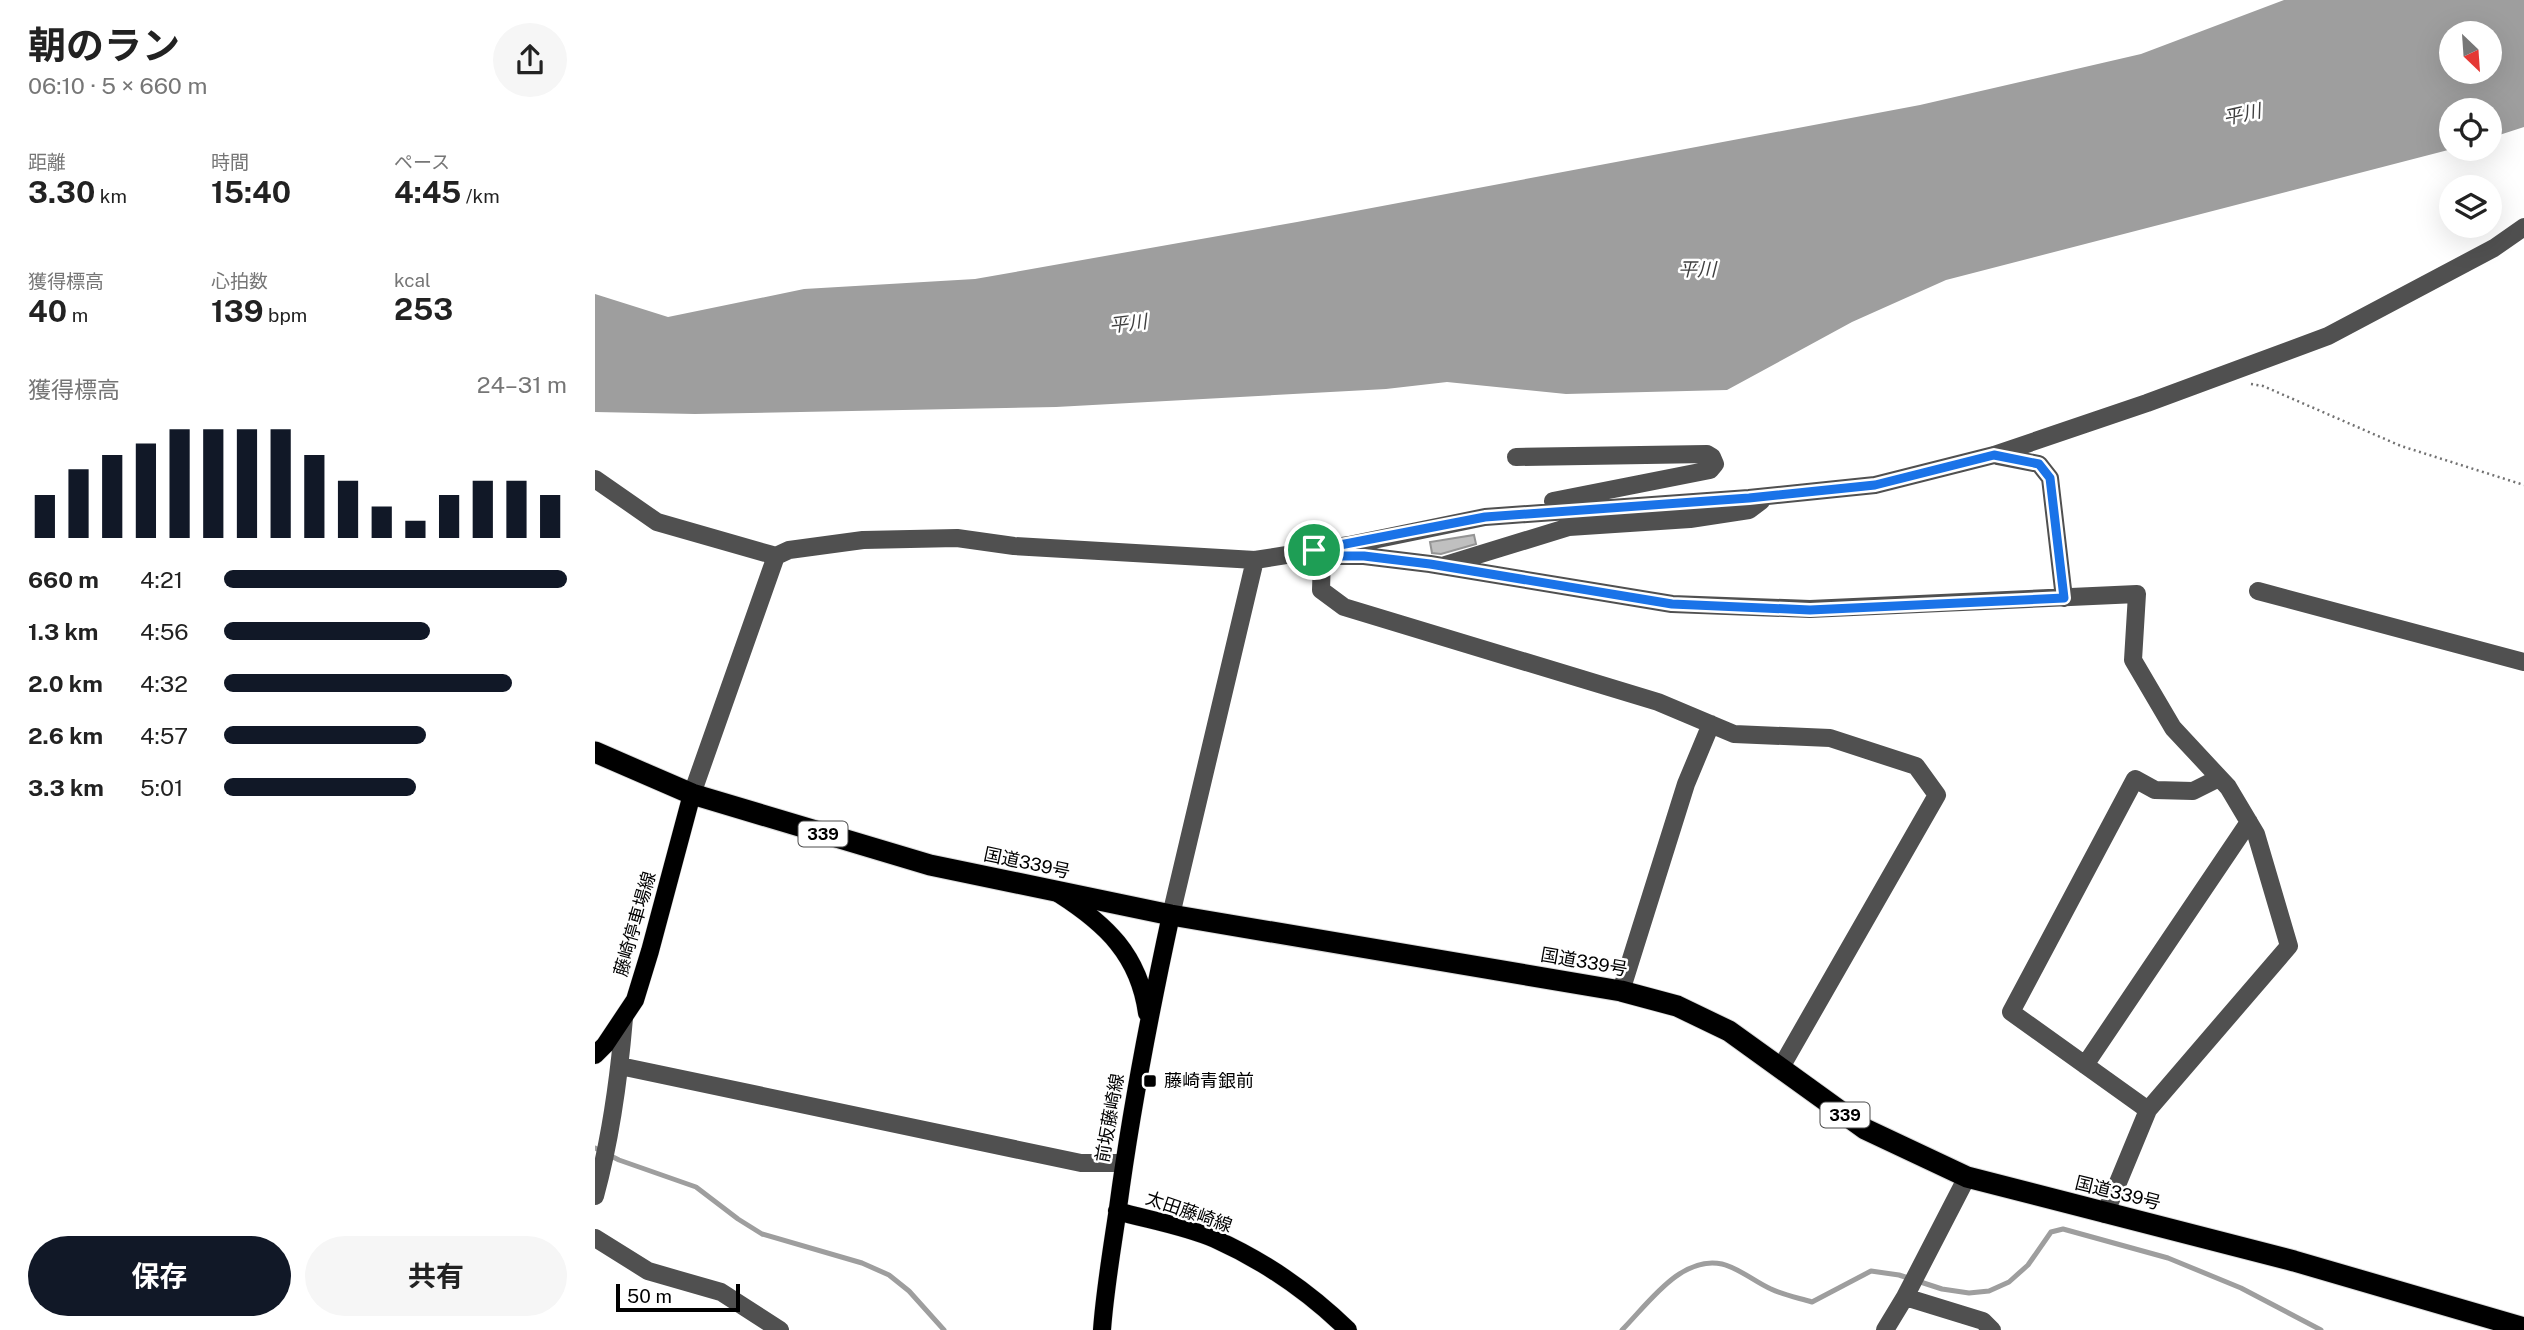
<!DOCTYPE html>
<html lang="ja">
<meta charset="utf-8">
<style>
:root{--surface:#fff;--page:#f6f6f6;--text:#222;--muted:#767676;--accent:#111827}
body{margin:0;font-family:"Public Sans","Noto Sans JP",sans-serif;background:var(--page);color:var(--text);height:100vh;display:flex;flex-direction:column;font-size:26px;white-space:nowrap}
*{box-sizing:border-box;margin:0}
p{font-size:23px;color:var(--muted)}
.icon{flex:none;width:38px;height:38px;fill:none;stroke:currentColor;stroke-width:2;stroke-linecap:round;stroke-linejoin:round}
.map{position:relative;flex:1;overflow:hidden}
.sheet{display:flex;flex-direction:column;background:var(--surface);width:595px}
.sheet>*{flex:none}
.needle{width:46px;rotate:155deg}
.fabs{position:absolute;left:1844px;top:21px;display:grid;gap:14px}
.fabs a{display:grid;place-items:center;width:63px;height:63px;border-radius:50%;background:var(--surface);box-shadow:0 7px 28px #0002;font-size:35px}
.scale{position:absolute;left:21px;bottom:18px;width:124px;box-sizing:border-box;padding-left:7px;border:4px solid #000;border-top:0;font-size:19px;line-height:24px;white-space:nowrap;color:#000;-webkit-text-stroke:5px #fff;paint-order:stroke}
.pin{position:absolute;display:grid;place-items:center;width:60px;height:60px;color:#fff;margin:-30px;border:4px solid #fff;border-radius:50%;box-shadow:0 2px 7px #0007}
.round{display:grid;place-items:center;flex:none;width:74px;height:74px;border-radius:37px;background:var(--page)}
.summary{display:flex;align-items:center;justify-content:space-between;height:119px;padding:0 28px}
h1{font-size:38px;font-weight:700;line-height:52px}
.stats{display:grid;grid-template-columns:repeat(3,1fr);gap:10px;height:119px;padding:7px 28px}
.stats div{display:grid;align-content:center}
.stats b{font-size:30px;font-weight:700}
.stats small{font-size:19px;font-weight:400}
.stats p{font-size:19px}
.chart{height:196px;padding:14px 28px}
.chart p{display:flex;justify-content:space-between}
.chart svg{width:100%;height:126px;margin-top:7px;stroke:var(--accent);stroke-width:6}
.action{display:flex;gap:14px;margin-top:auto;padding:14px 28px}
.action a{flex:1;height:80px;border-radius:42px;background:var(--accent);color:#fff;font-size:28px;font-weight:700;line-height:80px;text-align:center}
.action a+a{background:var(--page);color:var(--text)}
ul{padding:0 28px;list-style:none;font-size:23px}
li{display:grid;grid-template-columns:112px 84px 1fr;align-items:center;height:52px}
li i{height:18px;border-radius:9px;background:var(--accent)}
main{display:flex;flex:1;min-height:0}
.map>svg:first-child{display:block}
</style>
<main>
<section class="sheet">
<div class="summary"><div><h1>朝のラン</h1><p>06:10 · 5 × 660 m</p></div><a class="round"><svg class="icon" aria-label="share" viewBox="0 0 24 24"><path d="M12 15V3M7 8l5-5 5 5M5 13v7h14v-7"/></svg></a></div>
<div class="stats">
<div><p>距離</p><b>3.30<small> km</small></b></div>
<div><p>時間</p><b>15:40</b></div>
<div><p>ペース</p><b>4:45<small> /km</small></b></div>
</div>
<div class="stats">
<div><p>獲得標高</p><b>40<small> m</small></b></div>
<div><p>心拍数</p><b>139<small> bpm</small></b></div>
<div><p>kcal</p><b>253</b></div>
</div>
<div class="chart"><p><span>獲得標高</span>24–31 m</p>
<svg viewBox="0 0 160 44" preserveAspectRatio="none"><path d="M5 44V29M15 44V20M25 44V15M35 44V11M45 44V6M55 44V6M65 44V6M75 44V6M85 44V15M95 44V24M105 44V33M115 44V38M125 44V29M135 44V24M145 44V24M155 44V29"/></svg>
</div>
<ul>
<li><b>660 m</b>4:21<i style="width:100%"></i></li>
<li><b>1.3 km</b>4:56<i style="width:60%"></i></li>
<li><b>2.0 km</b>4:32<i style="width:84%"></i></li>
<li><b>2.6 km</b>4:57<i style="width:59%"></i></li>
<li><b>3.3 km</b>5:01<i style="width:56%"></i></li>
</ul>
<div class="action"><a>保存</a><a>共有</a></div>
</section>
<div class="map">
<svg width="1929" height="1330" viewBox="0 0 1929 1330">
<rect width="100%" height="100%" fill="#fff"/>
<path fill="#9e9e9e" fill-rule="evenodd" d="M1689,0H1929V127L1895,138V110H1857V149L1351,280L1257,322L1132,390L971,394L852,382L791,389L461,407L100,414L0,412V294L73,317L209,289L380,279L702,222L1325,105L1546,54ZM1895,33V72H1857V33Z"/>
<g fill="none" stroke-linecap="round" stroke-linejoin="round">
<path stroke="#9e9e9e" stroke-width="5" d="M0,1148L24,1160L101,1187L143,1219L167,1234L267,1263L294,1275L314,1291L349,1330
M1027,1330C1053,1304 1086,1255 1127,1264C1144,1268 1160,1282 1176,1289C1188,1295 1204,1298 1217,1302L1276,1271L1304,1275L1347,1289L1374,1293L1394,1291L1414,1282L1433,1265L1456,1232L1468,1229L1573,1258L1646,1288L1726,1330"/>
</g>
<path fill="#c0c0c0" stroke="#949494" stroke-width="2" d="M879,535L881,544L846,554L837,553L835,542Z"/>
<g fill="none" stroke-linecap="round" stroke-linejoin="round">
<g stroke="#dbdbdb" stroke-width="19">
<path id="major" d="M464,894C511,924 544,955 552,1013
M0,1055L10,1045L40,1000L55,951L97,794
M522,1211C554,1220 590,1226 620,1239C669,1261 715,1293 753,1330
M507,1330C510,1289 517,1249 523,1208C536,1110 555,1012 576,915"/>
</g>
<g stroke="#dbdbdb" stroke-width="23">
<path id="highway" d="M0,752L97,794L335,865L576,915L1026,991L1082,1006L1134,1031L1270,1129L1372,1177L1699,1261L1929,1328"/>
</g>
<path stroke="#727272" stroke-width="2.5" stroke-dasharray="2 3.5" stroke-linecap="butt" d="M1656,384L1668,386L1806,446L1929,485"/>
<path stroke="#505050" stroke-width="18" d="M1402,456L1444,464L1455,478L1469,598
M921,457L1112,454L1117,457L1120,464L1115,470L958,501
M0,479L62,522L181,556L194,550L268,540L362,538L419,546L660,560L754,545L890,517L1154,498L1280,485L1399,455L1552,403L1733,336L1899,248L1929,227
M727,556L726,590L749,607L1063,702L1139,734L1235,738L1321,766L1342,795L1185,1069
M738,556H769L835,564L1077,604L1215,609L1542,594L1538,660L1578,728L1633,787L1661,834L1694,946L1553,1110L1510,1214
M850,565L974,527L1095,519L1154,510L1166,501
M1663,591L1929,662
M97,794L181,556
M576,915L660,560
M1026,991L1091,784L1116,724
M1490,1065L1654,822
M25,1066L486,1163H529
M1553,1110L1416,1012L1540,779L1560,790L1598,791L1624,778
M0,1196C16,1138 24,1078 29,1018
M0,1238L53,1271L126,1292L185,1330
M1310,1297L1388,1321L1397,1330
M1290,1330L1310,1297L1372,1177"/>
<use href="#major" stroke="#000" stroke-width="18"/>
<use href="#highway" stroke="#000" stroke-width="21"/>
</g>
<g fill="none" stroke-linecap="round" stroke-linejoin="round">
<g stroke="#fff" stroke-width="14">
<path id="route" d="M1399,455L1444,464L1455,478L1469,598L1215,610L1077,604L835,564L769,556H727L719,550L890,517L1154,498L1280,485Z"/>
</g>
<use href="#route" stroke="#1a73e8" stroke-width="9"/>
</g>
<rect fill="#000" stroke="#fff" stroke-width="2.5" x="548" y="1074" width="14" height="14" rx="3.5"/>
<g text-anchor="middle" stroke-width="5" stroke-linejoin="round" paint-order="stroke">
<g fill="#fff" stroke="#4c4c4c" stroke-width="2">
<rect x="203.5" y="821.5" width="49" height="25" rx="5"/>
<rect x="1225.5" y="1102.5" width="49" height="25" rx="5"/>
</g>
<g font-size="16" font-weight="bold" fill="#000">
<text x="228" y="840">339</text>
<text x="1250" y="1121">339</text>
</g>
<g font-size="18" fill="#000" stroke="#fff">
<text transform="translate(432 863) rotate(12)" y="6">国道339号</text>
<text transform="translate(40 924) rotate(-74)" y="6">藤崎停車場線</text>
<text transform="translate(989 962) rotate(10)" y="6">国道339号</text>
<text transform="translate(515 1118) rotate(-80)" y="6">前坂藤崎線</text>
<text transform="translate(1523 1193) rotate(14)" y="6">国道339号</text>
<text transform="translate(594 1212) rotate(19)" y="6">太田藤崎線</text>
</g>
<g font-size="18" fill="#000" stroke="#fff" text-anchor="start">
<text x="569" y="1087">藤崎青銀前</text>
</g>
<g font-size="19" font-style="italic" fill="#3f3f3f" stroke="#fff">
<text transform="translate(1647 114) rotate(-12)" y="7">平川</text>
<text x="1102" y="276">平川</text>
<text transform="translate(533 323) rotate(-7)" y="7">平川</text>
</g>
</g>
</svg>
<div class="fabs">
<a><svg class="needle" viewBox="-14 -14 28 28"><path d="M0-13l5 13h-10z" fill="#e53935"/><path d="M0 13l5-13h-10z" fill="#767676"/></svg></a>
<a><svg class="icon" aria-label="locate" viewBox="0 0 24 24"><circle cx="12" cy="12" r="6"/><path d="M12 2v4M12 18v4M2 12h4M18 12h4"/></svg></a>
<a><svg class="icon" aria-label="layers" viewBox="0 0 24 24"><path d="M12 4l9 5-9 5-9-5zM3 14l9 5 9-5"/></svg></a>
</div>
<div class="scale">50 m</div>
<div class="pin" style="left:719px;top:550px;background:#1e9e55"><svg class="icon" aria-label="arrive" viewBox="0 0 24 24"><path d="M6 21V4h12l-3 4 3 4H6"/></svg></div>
</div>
</main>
